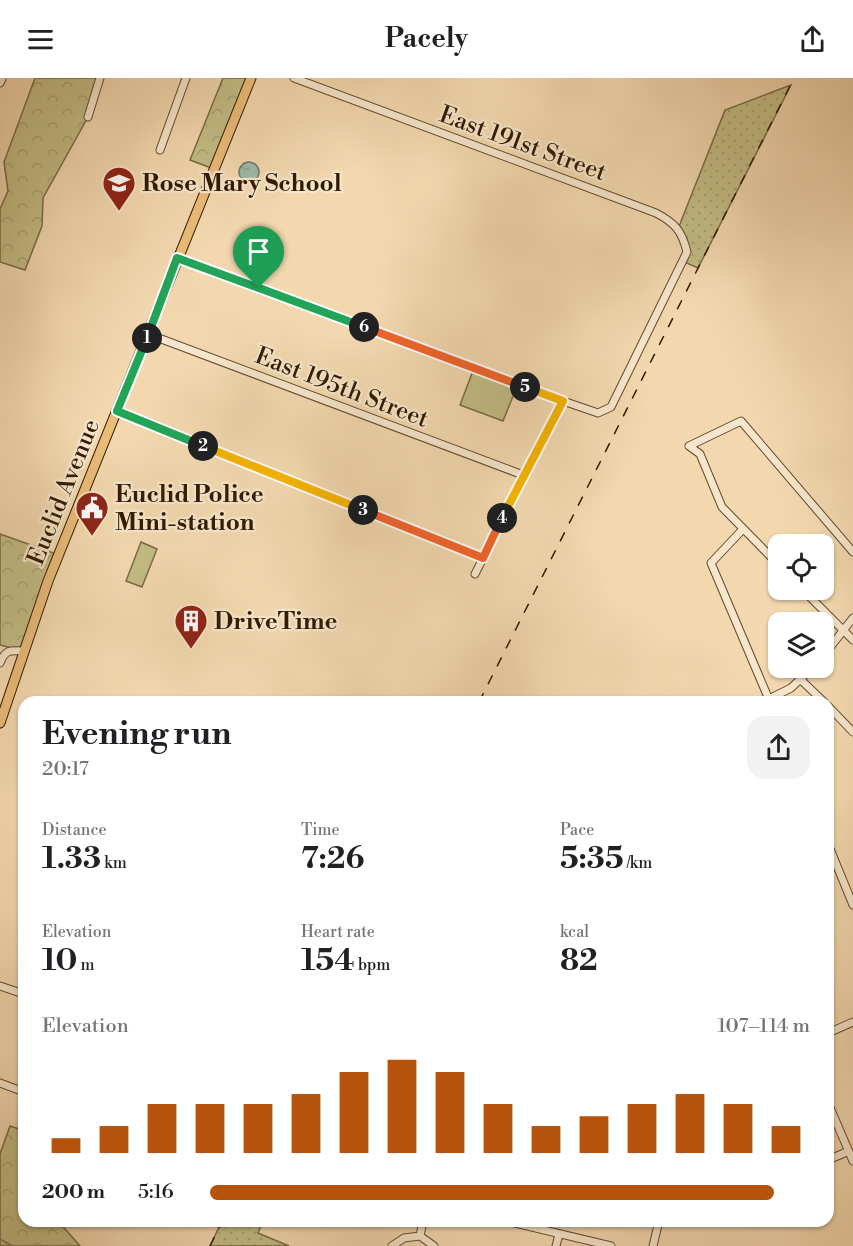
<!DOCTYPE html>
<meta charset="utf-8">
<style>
:root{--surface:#fff;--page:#f2f2f2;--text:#202124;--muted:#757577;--accent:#b45309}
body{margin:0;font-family:"Libre Bodoni",serif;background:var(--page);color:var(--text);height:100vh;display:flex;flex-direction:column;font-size:22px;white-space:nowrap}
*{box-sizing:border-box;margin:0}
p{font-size:20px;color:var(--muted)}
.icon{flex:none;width:33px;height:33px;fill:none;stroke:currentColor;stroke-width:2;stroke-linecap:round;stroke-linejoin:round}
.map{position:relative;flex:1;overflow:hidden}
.details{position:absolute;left:18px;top:618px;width:816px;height:531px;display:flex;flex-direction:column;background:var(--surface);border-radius:18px;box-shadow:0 2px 4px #0004}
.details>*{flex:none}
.buttons{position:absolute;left:768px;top:456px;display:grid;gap:12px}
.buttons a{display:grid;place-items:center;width:66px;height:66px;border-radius:12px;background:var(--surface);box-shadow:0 2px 4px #0004;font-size:30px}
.pin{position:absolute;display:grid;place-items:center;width:51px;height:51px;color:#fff;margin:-62px -26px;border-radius:50% 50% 50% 0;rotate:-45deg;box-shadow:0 0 6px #0007}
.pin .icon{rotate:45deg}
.km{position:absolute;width:30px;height:30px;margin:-15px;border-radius:50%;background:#222;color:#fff;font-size:16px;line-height:30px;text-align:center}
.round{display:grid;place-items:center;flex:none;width:63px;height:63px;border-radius:18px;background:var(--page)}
.head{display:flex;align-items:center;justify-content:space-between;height:102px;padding:0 24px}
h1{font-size:33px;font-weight:800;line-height:45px}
.stats{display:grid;grid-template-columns:repeat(3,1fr);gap:9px;height:102px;padding:6px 24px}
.stats div{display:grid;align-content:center}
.stats b{font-size:30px;font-weight:800}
.stats small{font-size:16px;font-weight:400}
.stats p{font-size:16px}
.chart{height:168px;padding:12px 24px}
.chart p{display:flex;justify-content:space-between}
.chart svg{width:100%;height:108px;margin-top:6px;stroke:var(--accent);stroke-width:6}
ul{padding:0 24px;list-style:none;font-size:20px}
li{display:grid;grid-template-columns:96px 72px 1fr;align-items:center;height:45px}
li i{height:15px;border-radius:8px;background:var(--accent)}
header{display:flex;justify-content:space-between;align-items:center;height:78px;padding:0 24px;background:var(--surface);font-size:27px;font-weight:800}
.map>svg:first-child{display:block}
</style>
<header><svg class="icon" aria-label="menu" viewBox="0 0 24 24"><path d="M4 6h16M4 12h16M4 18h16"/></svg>Pacely<svg class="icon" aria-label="share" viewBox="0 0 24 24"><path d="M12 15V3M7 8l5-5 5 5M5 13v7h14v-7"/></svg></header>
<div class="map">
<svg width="853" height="1168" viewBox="0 0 853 1168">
<defs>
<pattern id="grass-dots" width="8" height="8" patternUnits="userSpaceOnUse" patternTransform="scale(1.5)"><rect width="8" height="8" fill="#c3bc85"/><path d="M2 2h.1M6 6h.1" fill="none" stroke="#a8a171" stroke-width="1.8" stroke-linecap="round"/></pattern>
<pattern id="forest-crowns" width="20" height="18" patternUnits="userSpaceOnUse" patternTransform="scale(1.5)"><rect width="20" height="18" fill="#c3bc85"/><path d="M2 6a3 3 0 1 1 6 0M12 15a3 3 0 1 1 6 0" fill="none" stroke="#a8a171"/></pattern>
<pattern id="water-ripples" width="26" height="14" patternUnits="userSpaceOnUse" patternTransform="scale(1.5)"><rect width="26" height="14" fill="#9bbaa9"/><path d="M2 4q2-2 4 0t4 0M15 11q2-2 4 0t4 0" fill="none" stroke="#869f90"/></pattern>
</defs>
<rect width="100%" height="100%" fill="#f3d8af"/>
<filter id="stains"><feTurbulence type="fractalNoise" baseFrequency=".00333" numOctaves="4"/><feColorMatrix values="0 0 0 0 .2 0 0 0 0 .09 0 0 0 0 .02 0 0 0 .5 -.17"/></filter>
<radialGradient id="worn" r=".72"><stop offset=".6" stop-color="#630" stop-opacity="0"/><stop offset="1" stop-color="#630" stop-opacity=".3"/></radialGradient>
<path fill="url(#grass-dots)" stroke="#7a6a44" stroke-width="1.5" d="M791,7L698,190L682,183L687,173L678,151L725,32Z
M222,1143H263L258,1155L289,1168H210Z"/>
<path fill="url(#forest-crowns)" stroke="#7a6a44" stroke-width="1.5" d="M35,0H100L88,39L43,120L42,148L25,192L0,184V131L8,113L4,84Z
M223,0H251L214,91L190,82Z
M0,456L59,477L23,573L0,567Z
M24,1037V1143H58L80,1168H0V1076L10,1048L19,1051Z"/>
<path fill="#c3bc85" stroke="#7a6a44" stroke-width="1.5" d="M474,290L518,306L503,343L460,327Z
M141,464L157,471L142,509L126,503Z"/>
<path fill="url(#water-ripples)" stroke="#717a66" stroke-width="1.5" d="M239 94a10 10 0 1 1 20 0a10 10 0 1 1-20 0Z"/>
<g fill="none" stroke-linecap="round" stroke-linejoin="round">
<path stroke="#717a66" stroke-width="1.5" d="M0,1161L12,1168"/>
<g stroke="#62492d" stroke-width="9">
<path id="minor" d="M0,5L2,1
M88,39L100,0
M160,72L186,0
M177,180L563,323L598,335L611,329L687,174C682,153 675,145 656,135L294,0
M148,256L523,397
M117,333L483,480
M743,451L711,485L770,624
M778,486L722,429L700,376L689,368L741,343L853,474
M475,496L563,323
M803,512L853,562
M824,577L853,540
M0,585C5,572 9,572 23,573
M800,601L824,624
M769,621L791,610L812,590
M828,628L853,654
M828,766L853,827
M0,908L24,916
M828,955L853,944
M0,1005L24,1014
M828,1025L853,1083
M828,1082L849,1073
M506,1143L611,1168
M420,1158L434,1168
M392,1168L404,1160L420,1158L423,1143
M556,1168L559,1156
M653,1168L659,1143"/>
</g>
<g stroke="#321902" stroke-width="11">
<path id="major" d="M0,645L48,503L251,0"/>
</g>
<use href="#minor" stroke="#f7e6cb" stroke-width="7"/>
<use href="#major" stroke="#eabc78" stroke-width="9"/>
<path stroke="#321902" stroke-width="1.5" stroke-dasharray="10 10" stroke-linecap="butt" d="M479,624L794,0
M210,1168L222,1143"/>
</g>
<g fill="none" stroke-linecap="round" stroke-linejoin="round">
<g stroke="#fff" stroke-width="12">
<path id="split-1" d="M147,260L177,180L259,210"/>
</g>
<g stroke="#fff" stroke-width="12">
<path id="split-2" d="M147,260L117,333L203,368"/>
</g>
<g stroke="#fff" stroke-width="12">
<path id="split-3" d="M203,368L363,432"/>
</g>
<g stroke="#fff" stroke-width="12">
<path id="split-4" d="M363,432L483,480L502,440"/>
</g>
<g stroke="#fff" stroke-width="12">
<path id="split-5" d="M502,440L563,323L525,309"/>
</g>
<g stroke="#fff" stroke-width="12">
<path id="split-6" d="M364,249L525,309"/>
</g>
<g stroke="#fff" stroke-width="12">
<path id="split-7" d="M259,210L364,249"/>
</g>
<use href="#split-1" stroke="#22a559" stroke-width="8"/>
<use href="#split-2" stroke="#22a559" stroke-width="8"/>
<use href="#split-3" stroke="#f5b400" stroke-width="8"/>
<use href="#split-4" stroke="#f0652b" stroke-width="8"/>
<use href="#split-5" stroke="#f5b400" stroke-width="8"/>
<use href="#split-6" stroke="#f0652b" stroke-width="8"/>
<use href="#split-7" stroke="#22a559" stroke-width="8"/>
</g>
<defs>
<g id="school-pin" transform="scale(1.725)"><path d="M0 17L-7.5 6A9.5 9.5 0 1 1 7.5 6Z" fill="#8f2418" stroke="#f7e6cb"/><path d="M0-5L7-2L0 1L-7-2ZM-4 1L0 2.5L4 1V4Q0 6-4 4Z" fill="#fff"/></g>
<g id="civic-pin" transform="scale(1.725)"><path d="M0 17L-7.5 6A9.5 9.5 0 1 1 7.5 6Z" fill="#8f2418" stroke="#f7e6cb"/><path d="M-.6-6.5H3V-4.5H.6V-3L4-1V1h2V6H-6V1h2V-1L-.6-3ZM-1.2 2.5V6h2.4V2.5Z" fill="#fff"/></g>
<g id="building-pin" transform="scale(1.725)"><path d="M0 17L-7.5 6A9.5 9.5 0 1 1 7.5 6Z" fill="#8f2418" stroke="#f7e6cb"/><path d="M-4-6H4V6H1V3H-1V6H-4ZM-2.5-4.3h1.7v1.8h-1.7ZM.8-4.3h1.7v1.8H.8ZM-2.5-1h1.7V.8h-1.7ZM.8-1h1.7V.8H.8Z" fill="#fff"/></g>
</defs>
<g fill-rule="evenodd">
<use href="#school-pin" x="119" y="105"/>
<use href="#civic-pin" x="92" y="430"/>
<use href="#building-pin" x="191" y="543"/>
</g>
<g text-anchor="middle" stroke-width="4.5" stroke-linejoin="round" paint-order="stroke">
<g font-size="24" fill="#321902" stroke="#f7e6cb">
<text transform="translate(523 65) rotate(20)" y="8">East 191st Street</text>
<text transform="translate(342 309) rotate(21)" y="8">East 195th Street</text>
<text transform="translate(63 414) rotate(-68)" y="8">Euclid Avenue</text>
</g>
<g font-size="24" font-weight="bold" fill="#321902" stroke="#f7e6cb" text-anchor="start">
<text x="142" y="113">Rose Mary School</text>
<text x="115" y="424">Euclid Police<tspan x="115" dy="28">Mini-station</tspan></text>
<text x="214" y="551">DriveTime</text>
</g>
</g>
<rect width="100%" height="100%" filter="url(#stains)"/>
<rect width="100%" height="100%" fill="url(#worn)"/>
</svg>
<div class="buttons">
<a><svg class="icon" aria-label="locate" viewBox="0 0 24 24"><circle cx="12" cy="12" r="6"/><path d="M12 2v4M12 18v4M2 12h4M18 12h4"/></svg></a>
<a><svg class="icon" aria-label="layers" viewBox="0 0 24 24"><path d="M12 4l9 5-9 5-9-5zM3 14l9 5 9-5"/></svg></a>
</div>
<div class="pin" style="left:259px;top:210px;background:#1e9e55"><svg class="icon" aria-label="arrive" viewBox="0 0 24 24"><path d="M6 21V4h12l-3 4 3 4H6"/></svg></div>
<b class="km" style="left:147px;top:260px">1</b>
<b class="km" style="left:203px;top:368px">2</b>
<b class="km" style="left:363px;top:432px">3</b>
<b class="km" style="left:502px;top:440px">4</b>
<b class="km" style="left:525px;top:309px">5</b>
<b class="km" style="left:364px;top:249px">6</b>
<section class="details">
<div class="head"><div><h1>Evening run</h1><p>20:17</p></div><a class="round"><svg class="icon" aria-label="share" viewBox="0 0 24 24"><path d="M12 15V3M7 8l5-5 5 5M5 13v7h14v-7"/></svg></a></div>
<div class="stats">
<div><p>Distance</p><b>1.33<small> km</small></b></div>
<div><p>Time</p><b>7:26</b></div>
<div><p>Pace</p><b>5:35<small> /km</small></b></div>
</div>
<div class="stats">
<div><p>Elevation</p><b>10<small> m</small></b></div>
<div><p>Heart rate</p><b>154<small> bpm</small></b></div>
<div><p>kcal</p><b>82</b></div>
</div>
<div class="chart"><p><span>Elevation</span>107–114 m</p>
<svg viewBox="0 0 160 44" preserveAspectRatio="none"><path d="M5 44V38M15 44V33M25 44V24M35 44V24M45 44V24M55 44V20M65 44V11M75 44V6M85 44V11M95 44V24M105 44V33M115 44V29M125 44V24M135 44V20M145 44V24M155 44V33"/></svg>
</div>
<ul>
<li><b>200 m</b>5:16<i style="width:94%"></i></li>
</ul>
</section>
</div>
